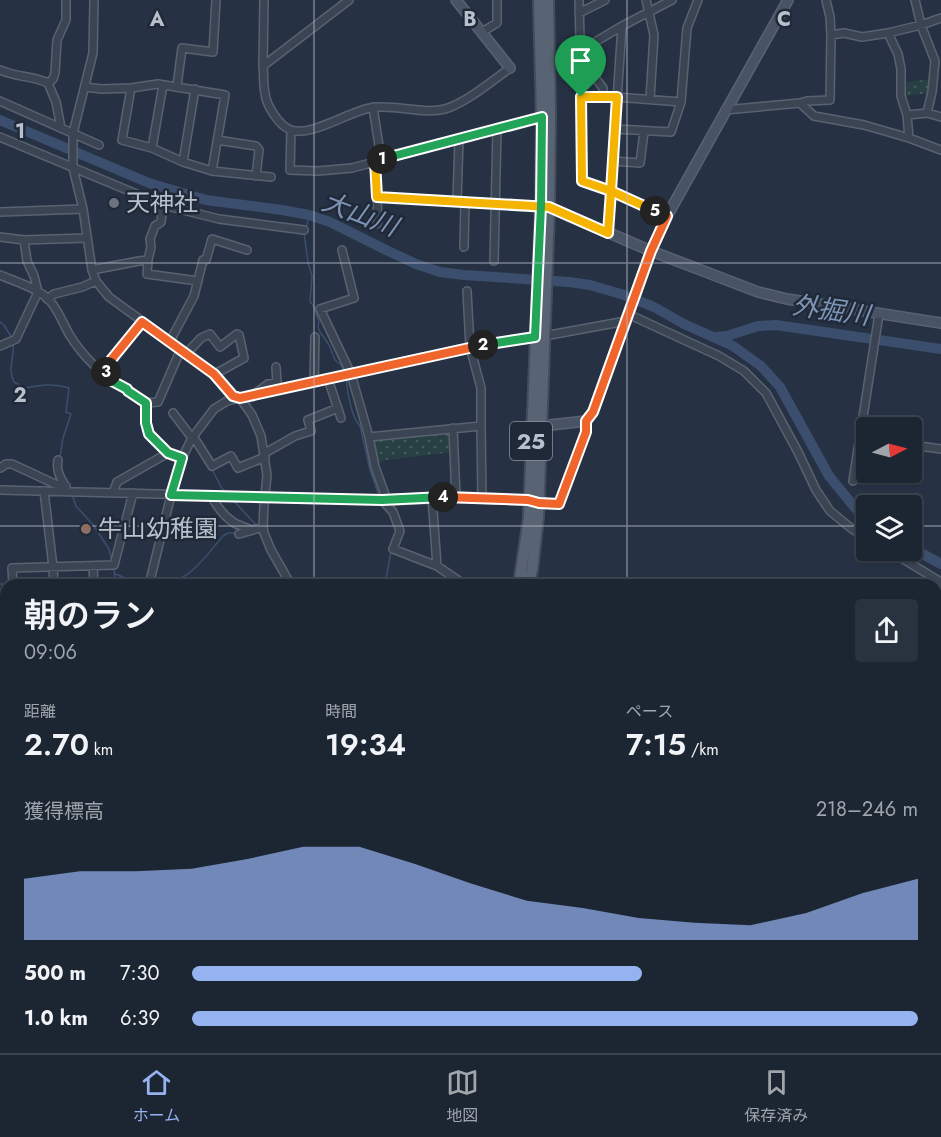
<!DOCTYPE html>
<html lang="ja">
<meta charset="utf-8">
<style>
:root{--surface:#1c2633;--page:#29323f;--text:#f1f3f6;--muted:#a0a5ac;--line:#3a434e;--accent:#95b2f1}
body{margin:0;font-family:Jost,"Noto Sans JP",sans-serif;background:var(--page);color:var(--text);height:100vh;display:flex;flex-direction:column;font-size:22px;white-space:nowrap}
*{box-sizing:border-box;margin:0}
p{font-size:20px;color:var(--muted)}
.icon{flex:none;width:33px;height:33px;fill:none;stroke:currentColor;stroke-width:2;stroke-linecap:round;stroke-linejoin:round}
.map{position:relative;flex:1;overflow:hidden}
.side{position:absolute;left:0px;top:579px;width:942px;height:474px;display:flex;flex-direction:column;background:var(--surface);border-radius:18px 18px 0 0;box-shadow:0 2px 4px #0004,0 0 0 2px var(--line)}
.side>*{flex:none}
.needle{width:39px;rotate:84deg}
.fabs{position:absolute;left:856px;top:417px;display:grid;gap:12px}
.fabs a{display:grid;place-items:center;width:66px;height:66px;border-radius:6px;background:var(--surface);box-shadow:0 2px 4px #0004,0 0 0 2px var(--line);font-size:30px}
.pin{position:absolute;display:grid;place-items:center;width:51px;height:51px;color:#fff;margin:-62px -26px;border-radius:50% 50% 50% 0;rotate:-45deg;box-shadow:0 0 6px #0007}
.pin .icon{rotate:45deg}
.km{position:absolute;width:30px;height:30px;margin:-15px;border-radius:50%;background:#222;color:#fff;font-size:16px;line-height:30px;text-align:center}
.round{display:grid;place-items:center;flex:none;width:63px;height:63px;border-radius:6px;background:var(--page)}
.overview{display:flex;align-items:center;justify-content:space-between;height:102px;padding:0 24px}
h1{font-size:33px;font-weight:600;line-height:45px}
.stats{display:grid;grid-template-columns:repeat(3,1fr);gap:9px;height:102px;padding:6px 24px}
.stats div{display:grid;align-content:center}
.stats b{font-size:30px;font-weight:600}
.stats small{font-size:16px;font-weight:400}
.stats p{font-size:16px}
.chart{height:168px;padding:12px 24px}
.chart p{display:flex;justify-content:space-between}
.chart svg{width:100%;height:108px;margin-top:6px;fill:var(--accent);opacity:.7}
ul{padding:0 24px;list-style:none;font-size:20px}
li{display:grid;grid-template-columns:96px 72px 1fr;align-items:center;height:45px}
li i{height:15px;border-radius:8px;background:var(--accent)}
.menu{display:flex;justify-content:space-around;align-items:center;height:84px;border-top:2px solid var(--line);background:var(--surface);font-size:16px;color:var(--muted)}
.menu a{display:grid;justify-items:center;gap:3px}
.menu .on{color:var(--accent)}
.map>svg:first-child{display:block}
</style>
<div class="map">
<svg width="941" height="1053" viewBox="0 0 941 1053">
<defs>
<pattern id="grass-dots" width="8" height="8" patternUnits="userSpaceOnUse" patternTransform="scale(1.5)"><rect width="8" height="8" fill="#284044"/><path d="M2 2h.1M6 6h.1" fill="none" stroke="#455a5e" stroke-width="1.8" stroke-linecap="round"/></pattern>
</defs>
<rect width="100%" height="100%" fill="#263244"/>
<path fill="url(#grass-dots)" d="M930,79L929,93L903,96V83Z
M451,431L453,452L385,460L377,464L373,440Z
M6,975V1047H360L358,1053H0V980Z"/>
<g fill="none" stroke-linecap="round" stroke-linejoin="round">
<path stroke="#3b4e6d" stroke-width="1.5" d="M306,229L309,215
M304,233L308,262L312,276L310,302L313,305L319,322L318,327L320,332L329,345L335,360L341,365L345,373
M0,322L4,325L12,338
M13,343C15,357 7,368 14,382L25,388C41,385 54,383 69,388L66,412L71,414L63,438L60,457
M346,377C347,390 351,417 360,426L370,470L379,496
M211,467L221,487L227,494
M72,494L76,506L94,526L109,549L112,560
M233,500L256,525
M114,568L115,585
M115,574L135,581L148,584
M0,584H9
M152,584C188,586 202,560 223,536L228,533H235
M385,585L391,551
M447,585V577
M936,945L941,941
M0,975L6,970
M417,1047V1053
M757,1053L769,1047"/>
<path stroke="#3b4e6d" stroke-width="10" d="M0,120L149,183L206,200L282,210L309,215L330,222L386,250L416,264L440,272L464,275L569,282L590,285L621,294L654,307L684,324L733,346L761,366L780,387L829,476L856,509L867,520
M716,337L727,336L758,326L776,325L941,349
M912,548L941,564
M0,781L6,787
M698,1047L718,1053"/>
<g stroke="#596270" stroke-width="10">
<path id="street" d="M94,0L93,53L73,133V168L83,209L92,270L96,281L109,297L215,374L233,396L240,398L252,415L261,436L267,475L264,505L263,527L264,533L271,550L291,585
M349,0L263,66C264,75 263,84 265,93C266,105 279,126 291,130C311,137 348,112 370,108C393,103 426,116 448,108C468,101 492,81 510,68
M579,0L580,39L585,48
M646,0L654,35L650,99
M826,0L830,17L831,35L844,33L862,37L888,33L921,25L941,18
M915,0L921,25L935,61L932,92L927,113
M579,13L605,0
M482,32L497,23V0
M888,33L898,54L901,69V96L907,115L909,138
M263,66L264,0
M0,70C16,77 33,76 48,83L56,102L61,128
M48,83L53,79L55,73L57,40L66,20V0
M177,86L182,48L213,52L216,0
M85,87L102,89L131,88L158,84L225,95L212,171
M131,88L122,140L152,148L183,162L212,171L271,177
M603,96V88L588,68L591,59L585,48L622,26L672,0
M0,101L99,145
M800,103L807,101L830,100L831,35
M373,107L381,159
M725,110L800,103L814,116L864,125L909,138L941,150
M907,115L927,113L941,117
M615,129L671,132L681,102L687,28L698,0
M291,130L290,170L318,171L352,168L542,117
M0,137L163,205L219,219L304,230
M217,140L256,146L259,150L256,176
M152,148L163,85
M375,161L378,220L377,224
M613,161L640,163L644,132
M183,162L195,89
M377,197L541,206
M457,201L459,139
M163,205L161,222L155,226L150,239L151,247L148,260L147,274L198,281
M0,212L83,209
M667,216L611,191L582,181L581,97L603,96L681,102
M608,233L622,26
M0,237L24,240L86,238
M464,247L465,201
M494,261L497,129
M92,270L139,261L148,260
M0,275C14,281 40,289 50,301C58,310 63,323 69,334C83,357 103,376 127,389L128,391L146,403L158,402L181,349
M47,299L54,294L82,287L96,281
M628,314L719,356L744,371L766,393L798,452L816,490L830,511L852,529L867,538
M544,336L626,321
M170,341L194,296L203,260H206L212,239L247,250
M0,346L16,339L38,292L34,276L27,261L24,240
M187,353L201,338L210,334L220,347L237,334L239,335L244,358L215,374
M104,374L110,368L111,360L142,322
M328,379L341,418
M314,382L315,337
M256,393L268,384L277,383L276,367
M146,403V423L149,433L168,453L182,458
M173,413L192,438
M481,426L482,498
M453,428L456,497
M193,436L212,466L231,456L238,468L265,457
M369,437L481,426V388L470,347L467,291
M912,445L941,449
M265,453L295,436L311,431L308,420L338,408
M58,460C56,471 60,477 66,487
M0,468L6,464H12L55,484L66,486
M853,481L879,314
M0,490L387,500L375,467L369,437L351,374L320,309L354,298L342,250
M44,491L53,567L54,585
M113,493L117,482L168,453
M211,495C216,505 224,516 233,522C238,526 245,526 250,530
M432,497L437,566L465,585
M382,500L393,512L400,531L393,549L437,566
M536,502L559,504L586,432V421
M239,534L263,527
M888,550L941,582
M93,566L94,585
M13,585L12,568L114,565L133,493
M149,585L171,495L182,458L192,438L214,409L227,401L240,398L470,347L535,337
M0,593H6
M0,736H6
M0,767L6,773
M936,770L941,769
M0,794L6,800
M936,846L941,845
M0,888L6,887
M0,902L6,900
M0,943L6,940
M0,962L6,957
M148,1047L149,1053
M527,1047L528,1053
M375,1053V1047"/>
</g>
<g stroke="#596270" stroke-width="12">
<path id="secondary" d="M456,0L510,68
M543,206L549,207L651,251L758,292L787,299L941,323
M541,426L586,421L593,412L651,251L667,216L788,0
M387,500L456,497L528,500"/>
</g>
<g stroke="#444d5c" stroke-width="14">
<path id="primary" d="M519,585L529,518L541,206L542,117L539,0
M528,585L532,570L538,517L549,207L550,115L548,0
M362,1053L364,1047"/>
</g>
<use href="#street" stroke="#3a4453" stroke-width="7"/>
<use href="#secondary" stroke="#485366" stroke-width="9"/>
<use href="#primary" stroke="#586373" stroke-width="10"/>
</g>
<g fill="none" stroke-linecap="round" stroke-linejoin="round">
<g stroke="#fff" stroke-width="12">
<path id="split-1" d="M382,159L375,161L377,197L549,207L608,233L611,191L582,181L581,97"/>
</g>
<g stroke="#fff" stroke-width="12">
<path id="split-2" d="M382,159L542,117L541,206L535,337L483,345"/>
</g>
<g stroke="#fff" stroke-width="12">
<path id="split-3" d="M106,372L110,368L111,360L142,322L214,374L233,396L240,398L483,345"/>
</g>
<g stroke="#fff" stroke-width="12">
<path id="split-4" d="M106,372L104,374L112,381L127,389L128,391L146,403V423L149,434L168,453L182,458L171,495L382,500L443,497"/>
</g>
<g stroke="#fff" stroke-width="12">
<path id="split-5" d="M443,497L528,500L539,503L559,504L586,432V421L593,412L651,251L667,216L655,211"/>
</g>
<g stroke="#fff" stroke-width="12">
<path id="split-6" d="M581,97H617L611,191L655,211"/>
</g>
<use href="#split-1" stroke="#f5b400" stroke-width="8"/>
<use href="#split-2" stroke="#22a559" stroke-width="8"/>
<use href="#split-3" stroke="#f0652b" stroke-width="8"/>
<use href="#split-4" stroke="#22a559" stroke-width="8"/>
<use href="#split-5" stroke="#f0652b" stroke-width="8"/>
<use href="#split-6" stroke="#f5b400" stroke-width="8"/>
</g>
<path fill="none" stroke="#b8bfcd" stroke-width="1.5" stroke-opacity="0.55" d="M314,0V585M627,0V585M0,263H941M0,526H867M912,526H941M0,790H6M936,790H941M314,1047V1053M627,1047V1053"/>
<circle fill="#6b7280" stroke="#1f2938" stroke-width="2" cx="114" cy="203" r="6"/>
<circle fill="#8d6e63" stroke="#1f2938" stroke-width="2" cx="86" cy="529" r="6"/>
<g text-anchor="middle" stroke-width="5" stroke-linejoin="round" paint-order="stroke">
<rect fill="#1f2938" stroke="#8a92a0" stroke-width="1.5" x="510" y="422" width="42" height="38" rx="4.5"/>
<g font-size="22" font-weight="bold" fill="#b8bfcd">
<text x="531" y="449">25</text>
</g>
<g font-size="24" fill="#b8bfcd" stroke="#1f2938" text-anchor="start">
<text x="126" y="211">天神社</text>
<text x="98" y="537">牛山幼稚園</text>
</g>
<g font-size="26" font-style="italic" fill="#7e94b5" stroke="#1f2938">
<text transform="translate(360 214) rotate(21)" y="9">大山川</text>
<text transform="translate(831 310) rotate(8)" y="9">外掘川</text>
</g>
</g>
<g font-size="20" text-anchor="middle" font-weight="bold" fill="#b8bfcd" stroke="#1f2938" stroke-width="5" stroke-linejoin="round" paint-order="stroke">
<text x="157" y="26">A</text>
<text x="470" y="26">B</text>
<text x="784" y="26">C</text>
<text x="20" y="138">1</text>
<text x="20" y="402">2</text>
</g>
</svg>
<div class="fabs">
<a><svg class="needle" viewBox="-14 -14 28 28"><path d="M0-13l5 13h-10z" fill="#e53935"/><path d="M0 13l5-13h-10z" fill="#a0a5ac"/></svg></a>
<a><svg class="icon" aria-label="layers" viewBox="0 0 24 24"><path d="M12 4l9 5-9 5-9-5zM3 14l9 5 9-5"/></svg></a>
</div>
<div class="pin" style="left:581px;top:97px;background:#1e9e55"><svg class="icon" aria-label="arrive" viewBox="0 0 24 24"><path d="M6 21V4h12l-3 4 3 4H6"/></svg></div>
<b class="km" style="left:382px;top:159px">1</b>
<b class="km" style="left:483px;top:345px">2</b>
<b class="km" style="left:106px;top:372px">3</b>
<b class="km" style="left:443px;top:497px">4</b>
<b class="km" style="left:655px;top:211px">5</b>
<section class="side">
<div class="overview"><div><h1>朝のラン</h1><p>09:06</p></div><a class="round"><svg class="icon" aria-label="share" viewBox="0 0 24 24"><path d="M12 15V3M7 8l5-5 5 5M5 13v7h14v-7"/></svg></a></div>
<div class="stats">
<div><p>距離</p><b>2.70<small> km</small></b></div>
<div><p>時間</p><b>19:34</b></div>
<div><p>ペース</p><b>7:15<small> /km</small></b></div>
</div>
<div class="chart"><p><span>獲得標高</span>218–246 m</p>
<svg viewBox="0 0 160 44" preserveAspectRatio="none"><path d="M0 44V19L10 16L20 16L30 15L40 11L50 6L60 6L70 13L80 21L90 28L100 31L110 35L120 37L130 38L140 33L150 25L160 19V44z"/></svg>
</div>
<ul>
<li><b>500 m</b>7:30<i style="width:62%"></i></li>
<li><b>1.0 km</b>6:39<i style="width:100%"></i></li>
</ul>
</section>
</div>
<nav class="menu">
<a class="on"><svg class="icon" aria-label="home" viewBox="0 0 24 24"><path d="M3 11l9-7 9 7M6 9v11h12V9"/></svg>ホーム</a>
<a><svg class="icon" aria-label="map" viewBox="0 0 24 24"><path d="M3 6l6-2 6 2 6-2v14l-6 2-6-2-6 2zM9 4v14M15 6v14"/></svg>地図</a>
<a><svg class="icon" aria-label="saved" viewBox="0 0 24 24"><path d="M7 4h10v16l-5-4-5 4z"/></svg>保存済み</a>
</nav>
